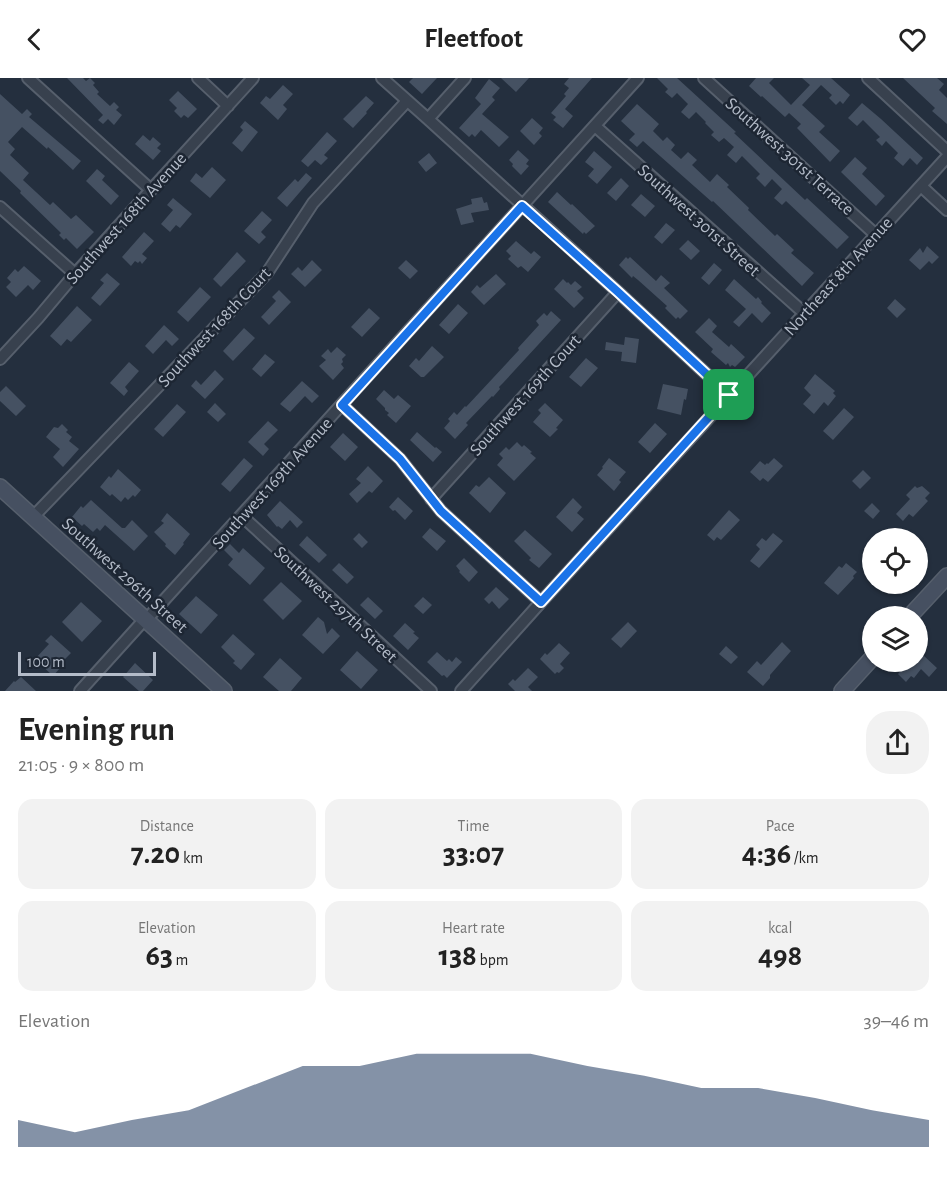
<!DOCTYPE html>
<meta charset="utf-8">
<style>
:root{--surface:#fff;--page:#f2f2f2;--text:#222;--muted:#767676;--accent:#516482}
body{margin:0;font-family:"Alegreya Sans",sans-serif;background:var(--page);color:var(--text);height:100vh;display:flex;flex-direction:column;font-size:22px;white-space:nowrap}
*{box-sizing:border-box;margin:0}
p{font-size:20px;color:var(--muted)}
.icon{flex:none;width:33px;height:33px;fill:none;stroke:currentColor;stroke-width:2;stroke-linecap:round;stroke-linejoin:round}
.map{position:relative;height:613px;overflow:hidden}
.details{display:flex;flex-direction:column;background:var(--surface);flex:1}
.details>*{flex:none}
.controls{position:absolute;left:862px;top:450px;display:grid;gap:12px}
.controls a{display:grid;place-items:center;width:66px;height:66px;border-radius:50%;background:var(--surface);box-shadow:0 2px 4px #0004;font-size:30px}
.scale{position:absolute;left:18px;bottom:15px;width:138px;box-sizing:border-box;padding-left:6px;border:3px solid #b4bcc9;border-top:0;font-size:16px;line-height:21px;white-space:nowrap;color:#b4bcc9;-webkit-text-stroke:4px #1d2633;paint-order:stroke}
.pin{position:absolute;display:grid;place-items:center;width:51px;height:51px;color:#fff;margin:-26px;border-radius:12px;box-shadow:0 3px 9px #0006}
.round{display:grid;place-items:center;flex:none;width:63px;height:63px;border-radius:24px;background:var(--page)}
.headline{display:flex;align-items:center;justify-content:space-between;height:102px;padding:0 18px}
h1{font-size:33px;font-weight:600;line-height:45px}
.figures{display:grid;grid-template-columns:repeat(3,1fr);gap:9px;height:102px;padding:6px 18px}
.figures div{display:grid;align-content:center;border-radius:15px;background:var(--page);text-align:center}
.figures b{font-size:30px;font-weight:600}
.figures small{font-size:16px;font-weight:400}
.figures p{font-size:16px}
.chart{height:168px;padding:12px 18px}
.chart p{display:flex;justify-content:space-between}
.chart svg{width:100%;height:108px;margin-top:6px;fill:var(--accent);opacity:.7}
header{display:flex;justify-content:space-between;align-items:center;height:78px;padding:0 18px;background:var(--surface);font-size:27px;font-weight:600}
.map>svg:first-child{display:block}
</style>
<header><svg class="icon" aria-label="back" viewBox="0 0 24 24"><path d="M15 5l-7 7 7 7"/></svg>Fleetfoot<svg class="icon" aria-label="heart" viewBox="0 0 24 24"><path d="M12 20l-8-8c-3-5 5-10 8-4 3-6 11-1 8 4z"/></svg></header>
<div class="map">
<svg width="947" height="613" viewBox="0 0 947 613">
<rect width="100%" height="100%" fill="#242f3e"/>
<path fill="#455162" d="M67,0H83L86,3L90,0L95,5L93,7L99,14L97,16L110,28L114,24L119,29L116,32L122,37L114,47L108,41L103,46L98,42L103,37Z
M413,0H437L422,16L409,4Z
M501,0H529L516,14Z
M569,0H592L565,31L573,38L563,50L553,42L556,39L551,35L566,18L564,16L569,10L564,6Z
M657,0H677L736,54L734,55L805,122L807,120L849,159L837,171L786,123L782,127L774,120L782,111L772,101L765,109L756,100L760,96L742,78L736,85L727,77L734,69L724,60L719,64L711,57L714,54L705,45L706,44L696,34L689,41L681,34L688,26L677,15L672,20L665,14L668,11Z
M756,0H774L769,5L791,27L810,7L802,0H831L850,17L843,26L840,23L836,27L829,20L832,17L821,7L802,27L825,48L819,54L840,73L830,84L797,50L801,46L789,35L785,39L762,18L761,19L749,8Z
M903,0H937L944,6L939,12L947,20V46L932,33L935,30Z
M489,1L500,10L492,19L495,22L482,36L509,59L499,69L481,52L475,59L472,56L469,59L459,50L481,26L475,20Z
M283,7L293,16L283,27L287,31L278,42L260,25L266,18L270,21Z
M178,13L197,31L188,40L184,37L181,40L174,33L177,30L169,22Z
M0,16L22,36L27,31L32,36L29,39L81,83L73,92L48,69L47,71L22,49L8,64L15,71L10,77L29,95L23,102L50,127L53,124L71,141L76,137L94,154L77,171L66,160L64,162L59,157L61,155L20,115L21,113L0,93Z
M366,18L374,25L366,34L367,35L353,50L343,41Z
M862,25L881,41L923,80L917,87L910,80L903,88L894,80L898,75L886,63L882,68L876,62L880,59L863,42L857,48L848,40Z
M637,26L659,46L653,53L663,63L667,59L675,67L671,72L681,81L688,74L697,82L692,87L710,104L717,96L729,107L727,109L749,130L748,132L775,158L777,156L794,172L791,175L814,195L802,208L713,123L712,124L643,63L637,69L629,62L635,56L621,43Z
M532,40L543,50L539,55L542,58L534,67L520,53Z
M245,43L258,54L242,74L232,65L243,52L240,49Z
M327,54L337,63L324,77L328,80L321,87L315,82L308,89L301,83Z
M143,57L150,63L153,59L161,66L157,70L161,73L153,82L135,66Z
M518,72L529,82L526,86L529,88L521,97L512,88L513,86L509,82Z
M594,73L612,89L597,106L588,98L594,91L585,84Z
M429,75L437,85L426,94L418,84Z
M855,79L867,90L862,96L885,118L876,128L841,94Z
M212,89L226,102L210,120L190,103L196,95L202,100Z
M97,91L105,98L102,102L119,118L111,127L86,103Z
M306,95L312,100L287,129L277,120L295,101L298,104Z
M621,100L629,108L616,123L607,115Z
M557,114L571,127L572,126L595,148L586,156L584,154L583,156L548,124Z
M641,116L655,128L645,139L631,127Z
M482,119L484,125L487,124L489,132L471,135L474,144L461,147L456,131L472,126L471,121Z
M173,120L192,136L180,150L176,147L170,154L161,146L173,132L167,127Z
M262,133L272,142L261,154L266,159L259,166L244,153Z
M666,145L675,152L662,166L654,159Z
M144,154L154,163L142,176L147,180L142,186L140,183L138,185L135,183L131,188L122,179Z
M688,162L700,173L691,182L679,171Z
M516,163L531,176L534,173L541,179L528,194L521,188L518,190L508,181L511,178L506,173Z
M927,168L939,179L932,186L929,183L920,192L909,182L920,170L923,175Z
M237,174L246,183L221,209L213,201Z
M626,179L628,181L630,179L656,203L661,197L670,205L664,210L688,233L680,241L678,239L676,241L665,230L667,228L638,202L633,198L632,200L619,187Z
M312,182L322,192L305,209L291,196L298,189L302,193Z
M406,182L418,193L410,201L398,190Z
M714,185L722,192L709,207L701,200Z
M24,188L41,203L33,212L28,207L16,219L6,209L11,204L7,200L15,191L18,194Z
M107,195L120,206L100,228L91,220L104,205L100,202Z
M496,196L506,206L484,227L471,214L477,207L480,210Z
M563,201L567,205L568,204L571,207L575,203L582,209L577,213L584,220L574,230L554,211Z
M734,201L756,221L758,219L762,224L761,225L771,235L762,245L752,235L739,249L733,244L746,231L725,212Z
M200,209L211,219L188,244L177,234Z
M279,212L291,224L269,247L261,239L276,223L272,219Z
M895,221L906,231L897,240L887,230Z
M458,226L468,235L449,256L439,247Z
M77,228L92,242L71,264L67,261L61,268L50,258Z
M369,230L380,240L362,259L351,249Z
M551,233L561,242L503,305L499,309L500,311L493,319L492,318L466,345L468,347L455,361L444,350L450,343L448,341L454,334L457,337L465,328L466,329L519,272L518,270L539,247L536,243L544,235L547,238Z
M709,240L717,248L712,254L729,269L731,266L745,279L735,289L732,287L730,289L728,285L726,287L711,274L713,271L695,254Z
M164,247L179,261L172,268L166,262L153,276L145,268Z
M244,250L255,260L233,283L223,273Z
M625,259L639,261L636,285L621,283L622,274L605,272L606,264L624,267Z
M432,268L444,279L424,299H421L409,288L416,280L419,283Z
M337,269L346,277L342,281L343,284L341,286L344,290L333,302L319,288L326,282L321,278L328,271L331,275Z
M265,276L275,284L261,299L252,291Z
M586,280L598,290L581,309L569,299Z
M129,284L139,293L125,309L128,313L124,318L110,305Z
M215,292L224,301L205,321L191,308L196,302L201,307Z
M815,296L835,313L833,315L836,318L828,328L824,324L814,336L803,326L811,317L804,310Z
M302,303L319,318L312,325L305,318L290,334L280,326Z
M663,306L688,311L686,322L684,321L681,337L657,331Z
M6,308L26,328L16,338L0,323V314Z
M384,312L394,321L398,317L411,328L396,345L387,337L389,335L385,332V330L376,321Z
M215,325L226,336L218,344L207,334Z
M545,325L563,342L556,350L558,351L550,359L533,344L541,335L538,332Z
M177,326L186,334L163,359L154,351Z
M844,330L854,339L833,362L823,353Z
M268,343L278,352L264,366L269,371L263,378L248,364Z
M655,345L667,356L650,375L638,364Z
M62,346L68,352L66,354L72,359L69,363L79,371L63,389L53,379L60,371L46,359L54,349L58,350Z
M417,354L435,370L436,369L442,374L433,384L410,362Z
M343,355L358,369L345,383L330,369Z
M517,364L522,369L524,367L532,374L530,375L536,380L514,403L497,387L503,380L499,376L506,369L509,372Z
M244,380L253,388L230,414L221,406Z
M609,380L626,394L619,402L621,404L614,413L597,397L603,390L602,389Z
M774,380L783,388L768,404L763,400L760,403L750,394L760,383L765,387L767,385L768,386Z
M368,388L383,403L372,415L369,413L357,425L349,416L361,405L356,401Z
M118,391L141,412L135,419L133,417L128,422L125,419L121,424L112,416L110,418L100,409L109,398L111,400Z
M863,392L871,400L860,411L852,403Z
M489,399L506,415L490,435L469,415L476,407L479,409Z
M915,408L917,410L922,408L930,415L925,420L928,423L913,439L909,436L903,443L896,436L910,421L906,417Z
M398,419L413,433L405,442L395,432L393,433L389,429Z
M573,420L582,429L577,435L584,441L572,454L556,439Z
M91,422L122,450H125L132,442L148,458L134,473L105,447L100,453L97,450L93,454L84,446L82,448L72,439L81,428L83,430Z
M280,423L303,444L297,450L290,442L282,451L278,448L277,449L267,437Z
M872,425L880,433L873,441L864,433Z
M729,432L740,442L721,462L717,459L714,463L707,457Z
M167,435L190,456L183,465L184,466L175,477L165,468L166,466L154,454L164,445L161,443Z
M430,450L446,463L437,473L422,459Z
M525,452L552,476L539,490L529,482L531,480L514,463Z
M359,455L368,464L362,470L353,461Z
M773,455L783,463L759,490L750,483L760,471L756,467L762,460L766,463Z
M307,458L327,477L319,485L299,467Z
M230,466L239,475L243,470L265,490L250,507L228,487L233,481L224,472Z
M464,480L478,494L469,504L459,494L460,493L456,488Z
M339,485L354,499L347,506L332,492Z
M846,485L857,494L853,498L854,500L838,517L824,505L839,488L842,490Z
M281,504L302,523L283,542L263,522Z
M496,509L509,521L499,531L492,523L489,526L484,521Z
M196,518L218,537L201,556L179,536Z
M368,519L383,533L375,541L360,527Z
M423,519L432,527L423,536L414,528Z
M81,524L102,543L82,564L62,544Z
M318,539L324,544L327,556L332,550L340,558L323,576L302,557Z
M628,544L637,553L621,570L611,561Z
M405,545L415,554L413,555L419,560L408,572L393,558Z
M233,556L255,576L241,592L233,585L235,583L221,569Z
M51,557L71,575L58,588L60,590L53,598L35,581L49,566L45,563Z
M782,564L791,573L770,597V600L763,608L747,594L757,583L761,587Z
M559,565L570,575L560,586L564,590L559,595L557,594L555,596L540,581L545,575L547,577Z
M726,568L738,579L731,586L719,576Z
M357,573L378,592L361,611L340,592Z
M437,574L447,583L449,581L452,584L456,579L462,584L447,600L444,597L442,598L427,584Z
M923,577L937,590L929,599L921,591L914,600L911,598L906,604L898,596L903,590L902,589L906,584H918Z
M280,580L302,600L291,613H279L263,599Z
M135,585L153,602L143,613H139L123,599Z
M528,590L538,599L528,609L532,613H515L508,606L513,601L515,603Z
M21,599L36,613H5L14,603L15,604Z"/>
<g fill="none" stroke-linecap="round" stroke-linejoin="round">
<g stroke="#565f6c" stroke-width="14">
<path id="street" d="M28,0L151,112
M198,0L228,28
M382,0L428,41L618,214L729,317
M704,0L876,157
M868,0L947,73
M428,41L465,0
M595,48L804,235
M921,108L947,132
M0,129L75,196
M0,281L38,240L75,196L151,112L253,0
M342,327L400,381L441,433L541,524
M431,421L618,214
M242,438L431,613
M33,439L267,195L313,125L407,23
M146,542L638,0
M80,613L145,541
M461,613L541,524L947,79"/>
</g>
<g stroke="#565f6c" stroke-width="18">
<path id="secondary" d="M0,409L224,613
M910,538L947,498
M842,613L873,579"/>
</g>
<use href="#street" stroke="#38414e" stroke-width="10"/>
<use href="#secondary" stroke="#465061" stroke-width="15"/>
</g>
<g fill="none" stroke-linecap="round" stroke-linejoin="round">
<g stroke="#fff" stroke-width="12">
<path id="route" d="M522,128L618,214L729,317L541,524L441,433L400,381L342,327Z"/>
</g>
<use href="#route" stroke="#1a73e8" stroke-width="8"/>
</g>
<g text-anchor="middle" stroke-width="5" stroke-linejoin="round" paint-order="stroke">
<g font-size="18" fill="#b4bcc9" stroke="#1d2633">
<text transform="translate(790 78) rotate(42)" y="6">Southwest 301st Terrace</text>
<text transform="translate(126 140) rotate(-48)" y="6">Southwest 168th Avenue</text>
<text transform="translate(699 142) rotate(42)" y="6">Southwest 301st Street</text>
<text transform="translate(838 198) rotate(-48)" y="6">Northeast 8th Avenue</text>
<text transform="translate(214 249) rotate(-47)" y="6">Southwest 168th Court</text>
<text transform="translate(525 317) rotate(-48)" y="6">Southwest 169th Court</text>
<text transform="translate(272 405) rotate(-48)" y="6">Southwest 169th Avenue</text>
<text transform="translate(125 497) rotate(42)" y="6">Southwest 296th Street</text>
<text transform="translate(336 526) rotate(43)" y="6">Southwest 297th Street</text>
</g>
</g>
</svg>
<div class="controls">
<a><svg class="icon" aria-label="locate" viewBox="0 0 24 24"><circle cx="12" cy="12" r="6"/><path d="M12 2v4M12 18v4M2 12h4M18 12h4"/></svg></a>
<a><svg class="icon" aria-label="layers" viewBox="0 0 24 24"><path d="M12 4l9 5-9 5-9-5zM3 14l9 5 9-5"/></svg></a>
</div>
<div class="scale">100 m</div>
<div class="pin" style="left:729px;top:317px;background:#1e9e55"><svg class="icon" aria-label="arrive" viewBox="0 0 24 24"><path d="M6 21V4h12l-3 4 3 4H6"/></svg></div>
</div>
<section class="details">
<div class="headline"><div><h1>Evening run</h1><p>21:05 · 9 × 800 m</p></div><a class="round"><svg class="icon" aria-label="share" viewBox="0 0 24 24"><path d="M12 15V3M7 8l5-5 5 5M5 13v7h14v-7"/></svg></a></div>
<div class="figures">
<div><p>Distance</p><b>7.20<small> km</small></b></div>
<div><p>Time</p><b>33:07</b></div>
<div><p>Pace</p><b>4:36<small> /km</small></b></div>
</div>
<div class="figures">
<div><p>Elevation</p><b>63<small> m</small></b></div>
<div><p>Heart rate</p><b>138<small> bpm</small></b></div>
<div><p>kcal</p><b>498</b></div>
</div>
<div class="chart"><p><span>Elevation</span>39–46 m</p>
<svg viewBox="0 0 160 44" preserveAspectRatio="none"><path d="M0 44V33L10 38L20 33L30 29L40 20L50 11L60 11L70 6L80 6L90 6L100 11L110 15L120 20L130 20L140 24L150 29L160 33V44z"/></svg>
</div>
</section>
